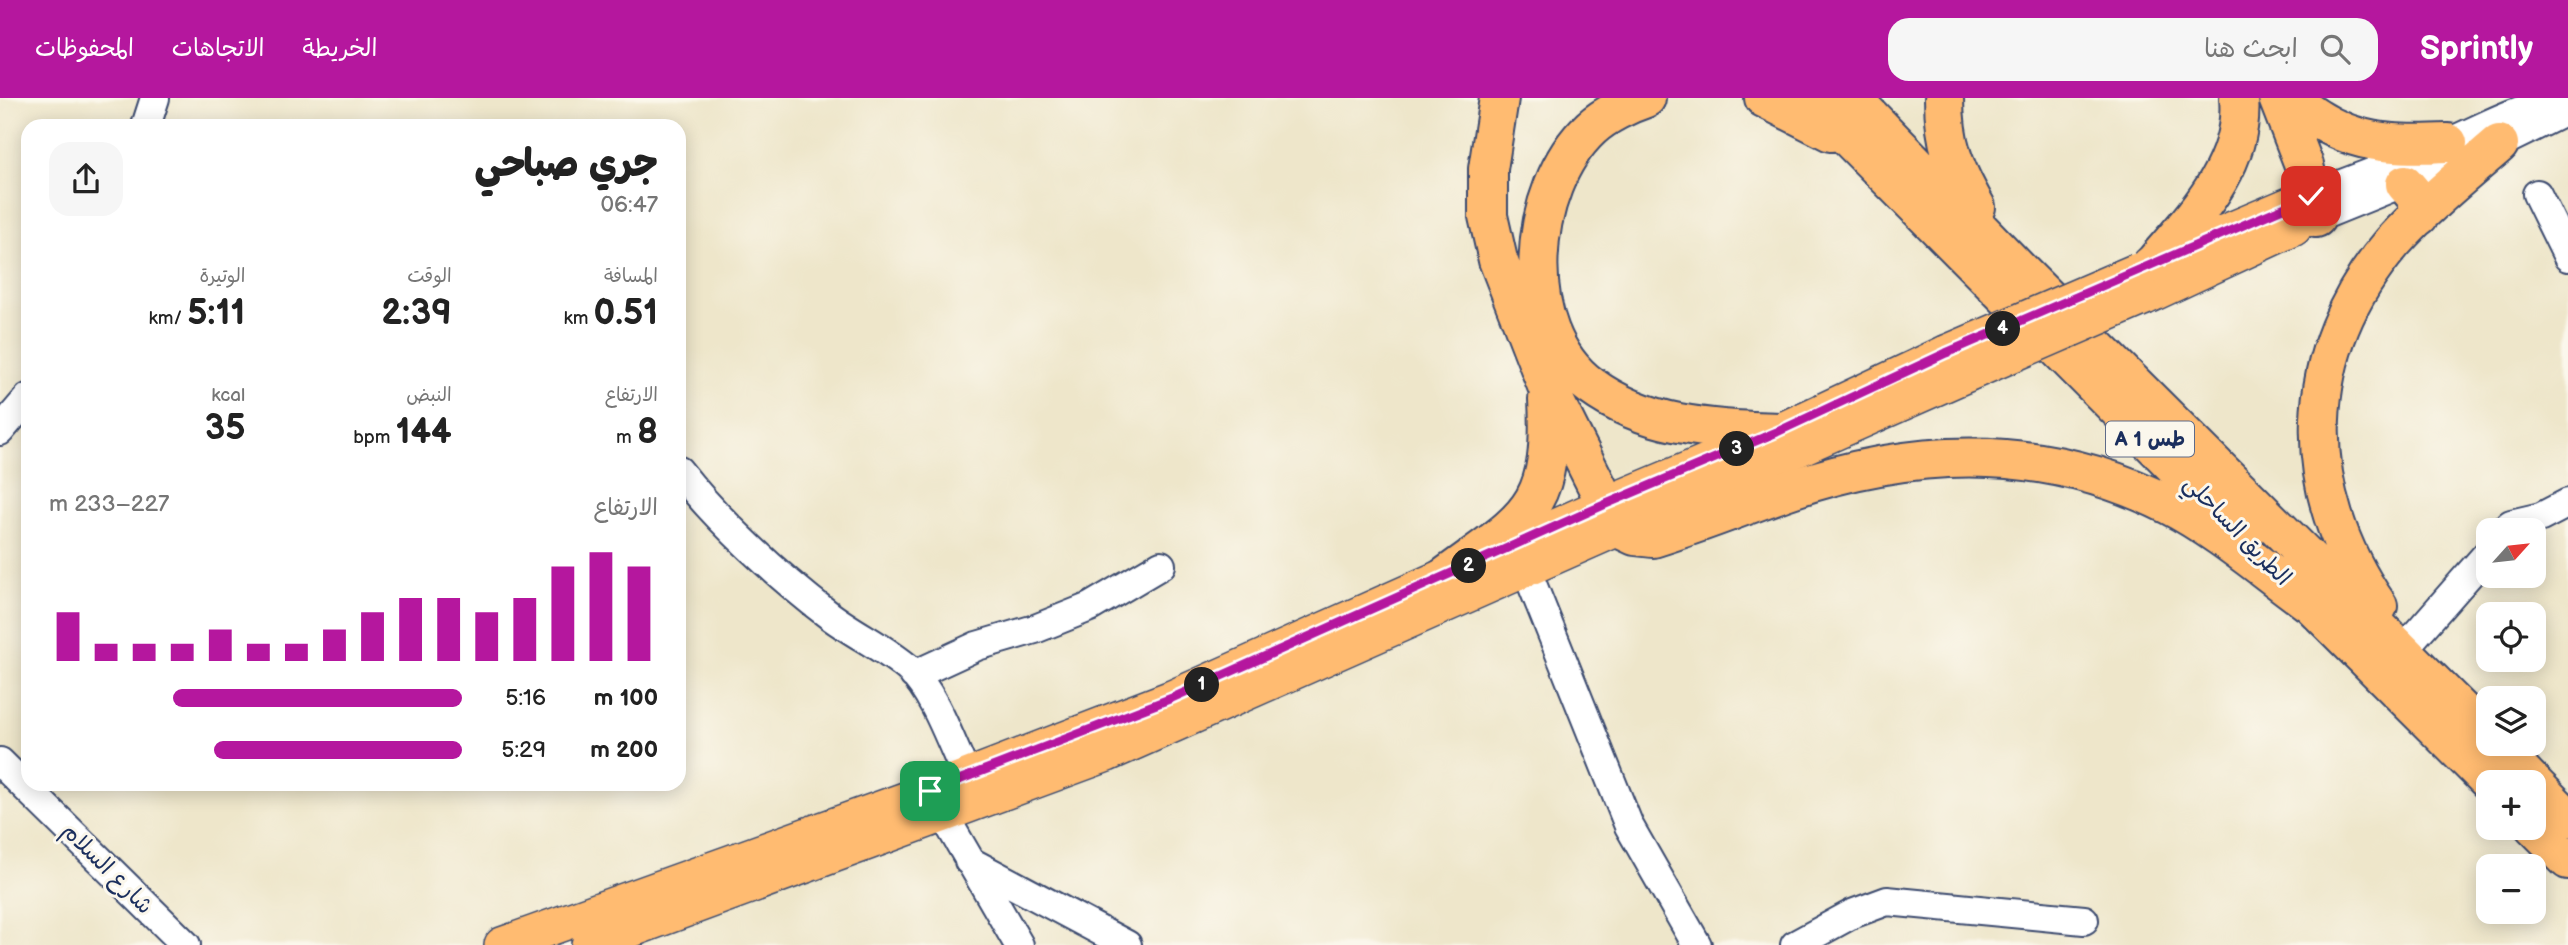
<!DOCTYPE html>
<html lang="ar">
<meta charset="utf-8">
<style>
:root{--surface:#fff;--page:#f6f6f6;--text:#222;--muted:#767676;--accent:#b5179e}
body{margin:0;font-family:"Balsamiq Sans","Playpen Sans Arabic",sans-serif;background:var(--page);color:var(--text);direction:rtl;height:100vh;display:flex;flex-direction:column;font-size:26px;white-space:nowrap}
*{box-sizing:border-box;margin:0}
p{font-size:23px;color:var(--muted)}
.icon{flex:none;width:38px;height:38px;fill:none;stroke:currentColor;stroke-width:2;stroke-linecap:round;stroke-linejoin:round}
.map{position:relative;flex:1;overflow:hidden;direction:ltr}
.details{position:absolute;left:21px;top:21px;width:665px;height:672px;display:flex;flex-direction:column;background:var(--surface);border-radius:21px;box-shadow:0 4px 18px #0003;direction:rtl}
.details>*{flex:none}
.needle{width:46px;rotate:63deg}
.tools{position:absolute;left:2476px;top:420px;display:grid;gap:14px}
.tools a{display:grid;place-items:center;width:70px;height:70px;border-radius:14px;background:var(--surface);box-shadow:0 4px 18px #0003;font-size:35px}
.pin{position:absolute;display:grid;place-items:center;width:60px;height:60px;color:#fff;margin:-30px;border-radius:14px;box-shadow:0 4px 10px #0006}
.km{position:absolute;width:35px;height:35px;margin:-18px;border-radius:50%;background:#222;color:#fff;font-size:19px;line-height:35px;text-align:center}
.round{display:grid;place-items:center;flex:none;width:74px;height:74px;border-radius:21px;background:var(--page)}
.summary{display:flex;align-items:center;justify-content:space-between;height:119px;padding:0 28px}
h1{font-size:38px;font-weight:800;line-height:52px}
.metrics{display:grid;grid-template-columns:repeat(3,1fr);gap:10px;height:119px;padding:7px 28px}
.metrics div{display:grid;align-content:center}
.metrics b{font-size:35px;font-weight:800}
.metrics small{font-size:19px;font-weight:400}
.metrics p{font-size:19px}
.chart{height:196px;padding:14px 28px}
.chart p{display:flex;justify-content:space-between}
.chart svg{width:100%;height:126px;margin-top:7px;stroke:var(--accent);stroke-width:6}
ul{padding:0 28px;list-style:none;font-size:23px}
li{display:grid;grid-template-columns:112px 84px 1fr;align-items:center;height:52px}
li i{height:18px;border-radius:9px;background:var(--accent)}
header{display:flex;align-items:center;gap:42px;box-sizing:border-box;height:98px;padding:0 35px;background:var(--accent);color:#fff}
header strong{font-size:33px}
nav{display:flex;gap:38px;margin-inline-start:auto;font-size:24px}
.search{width:490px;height:63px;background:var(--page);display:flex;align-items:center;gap:18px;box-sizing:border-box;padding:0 24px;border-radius:21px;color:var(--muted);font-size:26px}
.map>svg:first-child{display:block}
</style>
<header>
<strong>Sprintly</strong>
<div class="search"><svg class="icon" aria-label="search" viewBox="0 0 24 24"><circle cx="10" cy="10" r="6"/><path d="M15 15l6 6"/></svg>ابحث هنا</div>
<nav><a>الخريطة</a><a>الاتجاهات</a><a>المحفوظات</a></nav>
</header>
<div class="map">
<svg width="2568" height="847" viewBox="0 0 2568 847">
<rect width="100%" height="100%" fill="#fbf7ec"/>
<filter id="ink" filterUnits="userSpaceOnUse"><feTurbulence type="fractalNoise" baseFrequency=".0143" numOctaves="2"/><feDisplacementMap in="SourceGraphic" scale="14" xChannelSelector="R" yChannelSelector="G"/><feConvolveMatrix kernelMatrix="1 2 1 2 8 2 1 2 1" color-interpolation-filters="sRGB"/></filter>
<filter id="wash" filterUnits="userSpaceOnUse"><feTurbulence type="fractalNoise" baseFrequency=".00686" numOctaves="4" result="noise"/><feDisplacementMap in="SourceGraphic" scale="28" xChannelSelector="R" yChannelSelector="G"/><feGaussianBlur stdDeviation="1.57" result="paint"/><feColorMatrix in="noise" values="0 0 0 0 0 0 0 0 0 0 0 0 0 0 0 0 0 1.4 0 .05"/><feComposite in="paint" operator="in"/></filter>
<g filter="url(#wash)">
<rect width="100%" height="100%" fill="#eee6ca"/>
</g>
<g filter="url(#ink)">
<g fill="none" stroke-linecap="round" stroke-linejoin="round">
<g stroke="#3b4a6e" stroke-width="32">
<path id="minor" d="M146,28L155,0
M2537,96L2568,159
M2311,98C2356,80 2402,64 2447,45C2486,29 2524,4 2568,4
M2316,120L2499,46L2568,12
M0,333L28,300
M679,373C718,423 778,478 829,517C854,536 885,550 909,571C934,594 952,647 967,679
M2504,432L2511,426L2541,419L2568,405
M1526,471L1629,728L1697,847
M2406,548L2488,455
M914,577L977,548L1035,531L1090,509L1161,467
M0,664L186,847
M943,716L1019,847
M969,763L1127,847
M1795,847L1852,816L1887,803L2084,822"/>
</g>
<g stroke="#3b4a6e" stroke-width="38">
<path id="major" d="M2150,166L2311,98
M2145,199L2294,130
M502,847L930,693L1172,600L1606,406L1778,334L1946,255
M589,847L1107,656L1967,276"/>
</g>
<g stroke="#3b4a6e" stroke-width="42">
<path id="highway" d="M1499,0L1488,71V118L1498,162L1547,288L1618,430L1635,438L1653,440C1699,426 1743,408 1788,392C1916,348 2046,345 2169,407C2216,431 2264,472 2308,504
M1646,0C1628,6 1605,17 1591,30C1527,90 1515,232 1591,288C1647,329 1710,331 1778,334
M1764,0L1831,34
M1809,0L2244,438
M1852,0L2019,172L2488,639
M1944,0C1944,46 1954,70 1976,109
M2278,0L2304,67L2316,120
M2290,0C2341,45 2382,48 2448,45
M2405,86L2417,100L2419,118
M2155,164C2194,118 2245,67 2239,0
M1441,482C1525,419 1554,415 1548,301
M2291,486L2490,684
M2378,508C2297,392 2299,253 2393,144C2425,108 2463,77 2499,46
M2495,646L2532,684
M2534,686L2568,720
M2534,728L2568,762"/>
</g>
<use href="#minor" stroke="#fff" stroke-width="28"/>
<use href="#major" stroke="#ffbb71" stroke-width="35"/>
<use href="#highway" stroke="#ffbb71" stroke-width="38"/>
<g stroke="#3b4a6e" stroke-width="38" stroke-linecap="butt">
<path id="major-bridge" d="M1946,255L2137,173
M1967,276L2145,199"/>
</g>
<use href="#major-bridge" stroke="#ffbb71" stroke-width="35"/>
</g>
</g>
<g fill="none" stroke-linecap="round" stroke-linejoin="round" filter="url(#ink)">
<g stroke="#fff" stroke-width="14">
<path id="route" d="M930,693L1172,600L1606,406L1777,334L1946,255L2311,98"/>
</g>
<use href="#route" stroke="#b5179e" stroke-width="9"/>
</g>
<g text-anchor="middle" stroke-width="6" stroke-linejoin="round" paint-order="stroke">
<rect fill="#fbf7ec" stroke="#5e6b89" stroke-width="2" x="2106" y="323.5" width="88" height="35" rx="5"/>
<g font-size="21" font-weight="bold" fill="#1b2f5e">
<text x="2150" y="348">A 1 طس</text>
</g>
<g font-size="23" fill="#1b2f5e" stroke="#fbf7ec">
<text transform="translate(2238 432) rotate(46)" y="8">الطريق الساحلي</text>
<text transform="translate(108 770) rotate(45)" y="8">شارع السلام</text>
</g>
</g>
</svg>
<div class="tools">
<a><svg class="needle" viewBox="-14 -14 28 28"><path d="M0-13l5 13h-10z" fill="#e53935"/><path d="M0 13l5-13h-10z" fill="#767676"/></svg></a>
<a><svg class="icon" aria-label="locate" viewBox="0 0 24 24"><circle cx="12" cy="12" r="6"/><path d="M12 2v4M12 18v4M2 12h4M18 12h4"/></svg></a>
<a><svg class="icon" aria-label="layers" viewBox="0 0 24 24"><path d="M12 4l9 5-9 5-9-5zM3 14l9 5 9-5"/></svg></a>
<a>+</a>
<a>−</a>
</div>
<div class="pin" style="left:930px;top:693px;background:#1e9e55"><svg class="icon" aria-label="arrive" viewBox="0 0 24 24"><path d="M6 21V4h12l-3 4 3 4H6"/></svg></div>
<div class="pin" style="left:2311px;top:98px;background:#d93025"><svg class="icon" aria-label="check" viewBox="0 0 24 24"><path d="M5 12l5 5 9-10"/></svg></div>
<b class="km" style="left:1202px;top:587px">1</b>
<b class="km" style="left:1469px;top:468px">2</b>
<b class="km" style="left:1737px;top:351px">3</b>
<b class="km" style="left:2003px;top:231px">4</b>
<section class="details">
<div class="summary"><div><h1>جري صباحي</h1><p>06:47</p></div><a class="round"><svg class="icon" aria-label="share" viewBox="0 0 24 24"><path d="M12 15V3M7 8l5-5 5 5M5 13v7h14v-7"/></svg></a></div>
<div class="metrics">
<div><p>المسافة</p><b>0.51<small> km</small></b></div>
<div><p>الوقت</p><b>2:39</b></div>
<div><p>الوتيرة</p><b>5:11<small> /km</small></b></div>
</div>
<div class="metrics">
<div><p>الارتفاع</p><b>8<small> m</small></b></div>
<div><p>النبض</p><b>144<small> bpm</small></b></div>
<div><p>kcal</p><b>35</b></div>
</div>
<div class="chart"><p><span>الارتفاع</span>227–233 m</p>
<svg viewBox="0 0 160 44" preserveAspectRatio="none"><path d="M5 44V27M15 44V38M25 44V38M35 44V38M45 44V33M55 44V38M65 44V38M75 44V33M85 44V27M95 44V22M105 44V22M115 44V27M125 44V22M135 44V11M145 44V6M155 44V11"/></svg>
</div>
<ul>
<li><b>100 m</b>5:16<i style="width:70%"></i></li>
<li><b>200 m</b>5:29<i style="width:60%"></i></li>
</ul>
</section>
</div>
